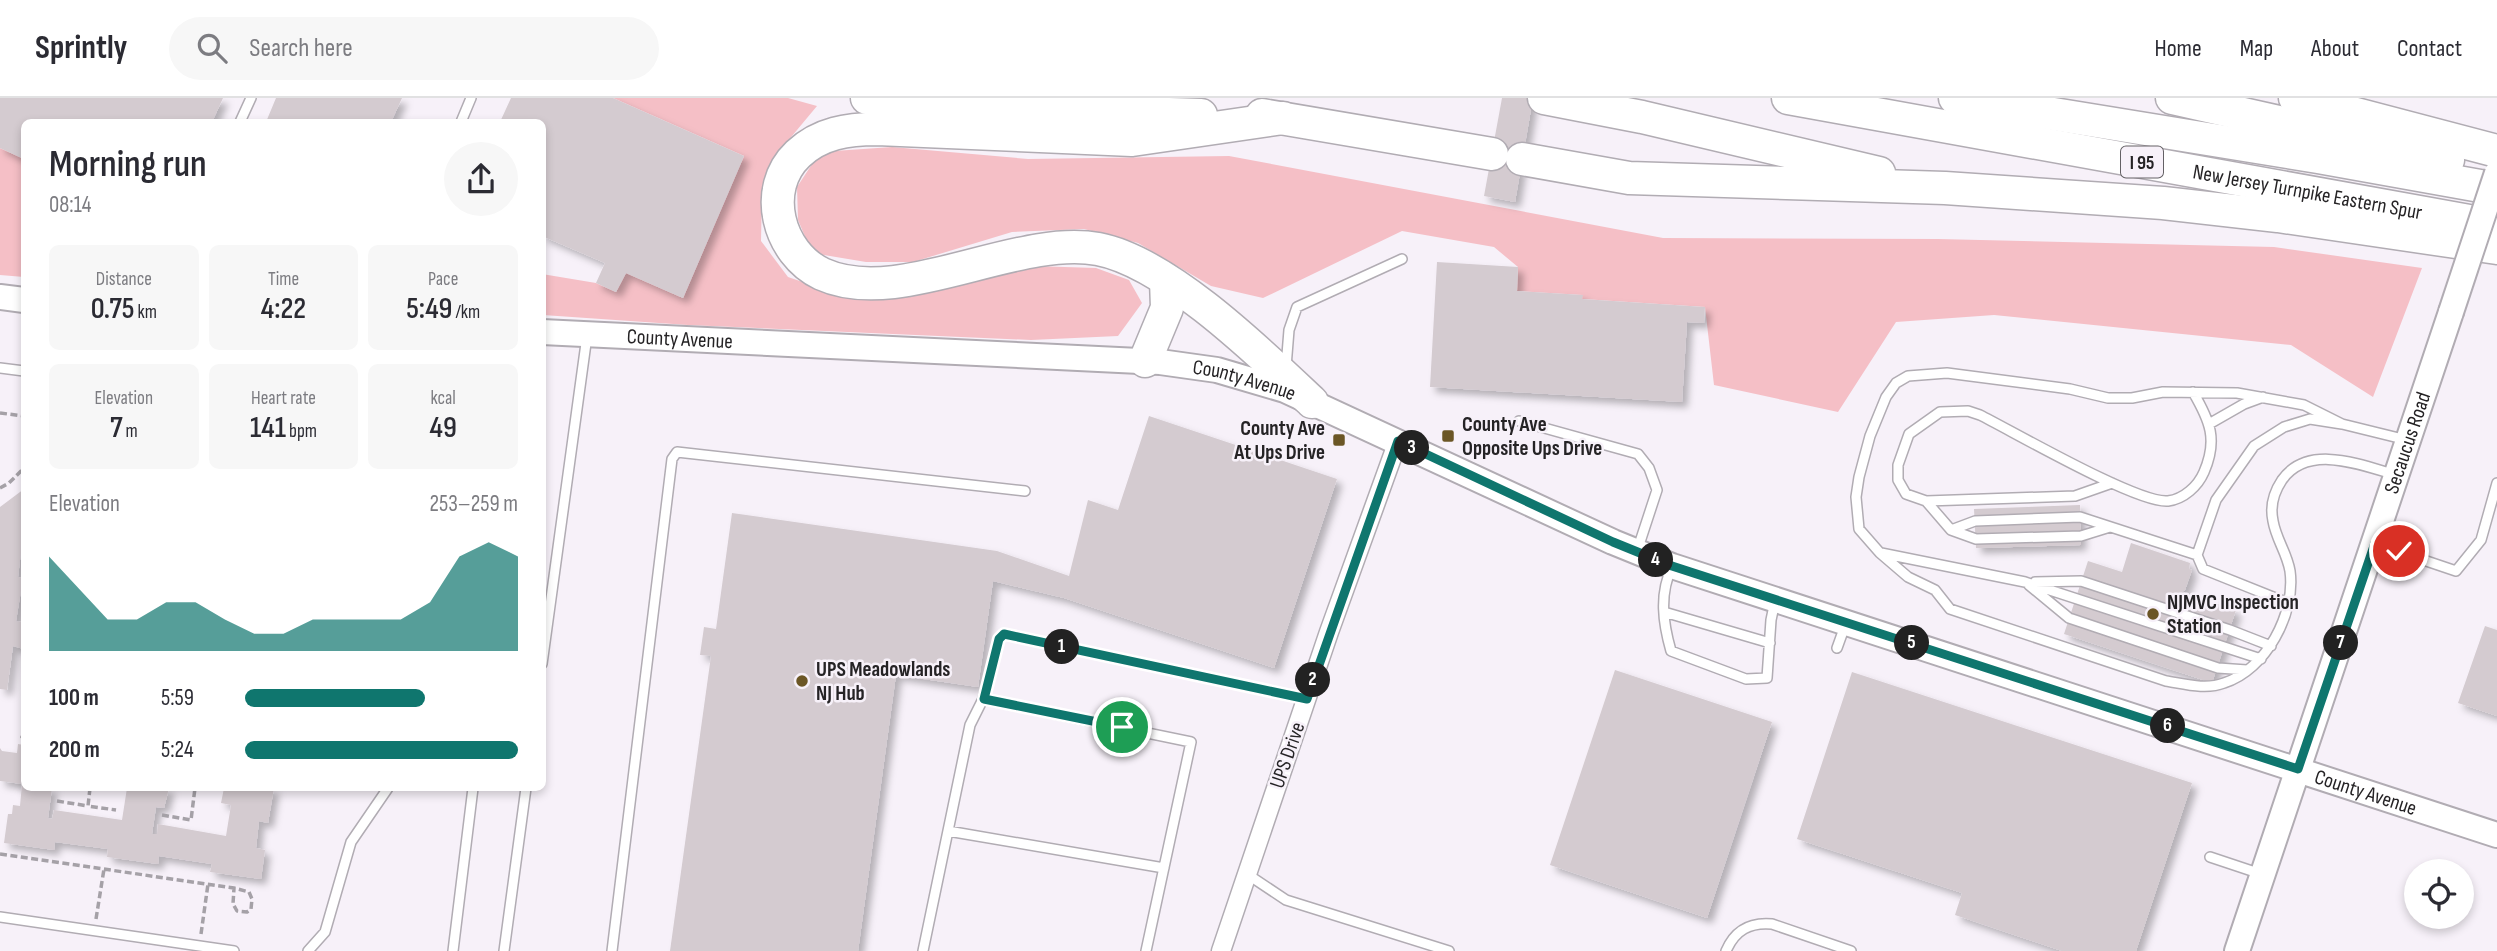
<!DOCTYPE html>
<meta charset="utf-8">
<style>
:root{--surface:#fff;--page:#f7f7f7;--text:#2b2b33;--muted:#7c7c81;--line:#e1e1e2;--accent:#0f766e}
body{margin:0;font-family:"Sofia Sans Condensed",sans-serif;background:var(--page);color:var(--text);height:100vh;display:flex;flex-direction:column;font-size:26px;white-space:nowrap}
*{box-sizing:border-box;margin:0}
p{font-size:23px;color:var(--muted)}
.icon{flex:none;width:38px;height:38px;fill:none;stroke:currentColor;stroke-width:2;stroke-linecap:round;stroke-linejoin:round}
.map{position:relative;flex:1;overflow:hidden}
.panel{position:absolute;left:21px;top:21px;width:525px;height:672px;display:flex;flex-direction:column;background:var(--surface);border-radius:10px;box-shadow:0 4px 10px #0003}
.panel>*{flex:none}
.tools{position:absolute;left:2404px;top:761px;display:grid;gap:14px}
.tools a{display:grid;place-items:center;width:70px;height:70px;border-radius:50%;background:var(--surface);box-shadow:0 4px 10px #0003;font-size:35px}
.pin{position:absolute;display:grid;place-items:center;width:60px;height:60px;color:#fff;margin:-30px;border:4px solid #fff;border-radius:50%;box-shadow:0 2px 7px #0007}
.km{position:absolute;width:35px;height:35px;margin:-18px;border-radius:50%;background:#222;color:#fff;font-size:19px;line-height:35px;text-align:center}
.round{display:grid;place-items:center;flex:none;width:74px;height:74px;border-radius:37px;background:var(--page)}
.summary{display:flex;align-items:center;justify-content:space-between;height:119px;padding:0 28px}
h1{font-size:38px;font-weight:600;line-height:52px}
.figures{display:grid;grid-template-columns:repeat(3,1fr);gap:10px;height:119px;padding:7px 28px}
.figures div{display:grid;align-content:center;border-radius:10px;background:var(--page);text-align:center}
.figures b{font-size:30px;font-weight:600}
.figures small{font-size:19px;font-weight:400}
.figures p{font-size:19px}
.chart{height:196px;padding:14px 28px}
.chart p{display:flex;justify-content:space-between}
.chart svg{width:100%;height:126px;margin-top:7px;fill:var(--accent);opacity:.7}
ul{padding:0 28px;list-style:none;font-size:23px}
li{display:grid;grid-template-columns:112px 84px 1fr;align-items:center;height:52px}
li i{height:18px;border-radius:9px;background:var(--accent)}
header{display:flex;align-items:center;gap:42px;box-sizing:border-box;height:98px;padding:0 35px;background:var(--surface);border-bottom:2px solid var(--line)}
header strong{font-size:33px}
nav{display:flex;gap:38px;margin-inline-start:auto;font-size:24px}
.search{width:490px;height:63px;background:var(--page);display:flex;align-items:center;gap:18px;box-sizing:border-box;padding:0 24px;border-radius:38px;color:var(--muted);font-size:26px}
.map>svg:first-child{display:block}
</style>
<header>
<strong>Sprintly</strong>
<div class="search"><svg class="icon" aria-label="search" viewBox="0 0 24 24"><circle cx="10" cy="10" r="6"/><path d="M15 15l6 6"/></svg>Search here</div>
<nav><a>Home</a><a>Map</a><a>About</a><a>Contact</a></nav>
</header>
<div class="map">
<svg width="2497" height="853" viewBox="0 0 2497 853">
<defs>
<filter id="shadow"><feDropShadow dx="5.5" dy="5.5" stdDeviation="3.5" flood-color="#0004"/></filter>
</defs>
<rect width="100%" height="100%" fill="#f7f1f9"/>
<path fill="#f5bfc6" d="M613,0H788L817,8L777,56L762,95L761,143L788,179L835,195L1033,168L1096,170L1129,182L1142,205L1118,238L1031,242L688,227L543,217L542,176L596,185L616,194L626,175L683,200L744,58Z
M892,49L1028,61L1229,58L1663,140L1938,141L2274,149L2422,170L2373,299L2291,247L1994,217L1896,224L1838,314L1714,287L1705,209L1582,201V197L1517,193L1518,169L1494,149L1402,133L1263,200L1211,188L1138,145L1084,131L1012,134L913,164H866L812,155L798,122L797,89L820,54Z
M0,50L24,61V179L0,177Z"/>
<path fill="#d4cbd0" filter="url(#shadow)" d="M0,0H223L212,24H24V61L0,50Z
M276,0H402L391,24H266Z
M511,0H613L744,58L683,200L626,175L616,194L596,185L605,165L542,138V24H500Z
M1502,0H1533L1515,104L1484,98Z
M1437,164L1518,169L1517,193L1583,197L1582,201L1705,209L1704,225L1687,224L1682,304L1430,289Z
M1149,318L1337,381L1274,570L1064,500L993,483L978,589L896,577L858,853H670L711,558L700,557L704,529L716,531L732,415L997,453L1069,478L1088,402L1118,412Z
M24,391V428L18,479L23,480L16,523L24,524V551L13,548L7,592L0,591V409Z
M2080,407L2081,447L1976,450L1974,411Z
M2131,445L2190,465L2189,471L2192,472L2185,492L2182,494L2236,512L2212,585L2064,536L2088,463L2122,474Z
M2485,528L2497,532V618L2458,605Z
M1615,572L1772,624L1707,820L1550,767Z
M1852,574L2192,685L2136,853H2062L1955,817L1962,795L1797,741Z
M18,646L24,647V690H52L48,720L52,721L54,712L122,722L127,690H169L164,710L156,709L152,736H157L158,726L226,738L231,707L221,705L224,690H274L268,725L259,723L256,750L265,752L261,781L210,774L212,766L159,758L158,766L107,759L108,751L55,744L54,752L4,745L8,716H12L13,707L20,708L22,686L0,683V650L2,653L17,655Z"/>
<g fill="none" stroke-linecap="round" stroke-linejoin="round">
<g stroke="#b1acb3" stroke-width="12">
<path id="service" d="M240,24L251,0
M461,24L471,0
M1286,269L1289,232L1297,209L1402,161
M0,270L24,273
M1519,323L1638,356L1649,370L1657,392L1637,453
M2209,326L2244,306L2263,299
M2342,326L2304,307L2237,295L2163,294L2132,300H2108L2070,291L1947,275L1908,278L1896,285L1886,299L1870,338L1859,379L1856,399L1859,431L1880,455L1908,479L1935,492L1950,511L2166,583C2185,586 2206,592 2224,585C2266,572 2296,515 2290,473C2287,455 2276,441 2273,423C2270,409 2274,394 2282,382C2308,345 2361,367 2396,377
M2112,385L2075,398L1926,403L1906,396L1898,382V367L1909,336L1940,314L1968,313L1980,317C2014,334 2138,406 2168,403C2184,401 2198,388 2204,374C2218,342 2210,323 2193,294
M1926,403L1951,432L1976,441L2081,438L2110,429
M1951,432L1975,423L2080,419L2197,457
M2376,446L2456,473L2481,442L2497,385
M1881,455L2025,484L2261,561
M1672,469C1659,496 1663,525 1671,553L1746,581L1767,580L1771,522L1775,503
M2035,484L2081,483L2230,532L2271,548
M2029,487L2069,520L2218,570L2247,572
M2288,505L2203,471L2197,457L2216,402L2254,348L2284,329L2310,321L2342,326L2407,342
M1664,514L1770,545
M1837,550L1846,525
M542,566L587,238
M983,601L1191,644L1146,853
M948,733L1164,770
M2210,759L2261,776
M1247,776L1286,802L1449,853
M0,819L234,853
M308,853L325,834L351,744L388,690
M453,853L473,690
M504,853L526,690
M612,853L672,361L677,354L1025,393
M923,853L970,627L983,601L999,541L1004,536L1307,601
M1726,853C1735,832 1750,824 1772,826L1851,853"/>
</g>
<g stroke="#b1acb3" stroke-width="21">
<path id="minor" d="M1221,853L1329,534L1398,343"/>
</g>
<g stroke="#b1acb3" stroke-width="28">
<g id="secondary">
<path d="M0,199L24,202"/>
<path id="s1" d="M542,234L1160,264L1217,272L1285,292L1613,444L1672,468L2497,737"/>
<path id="s2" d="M2237,853L2451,214"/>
</g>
</g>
<g stroke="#b1acb3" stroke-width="35">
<g id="motorway">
<path d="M867,0L976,10L1201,17"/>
<path d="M1544,0L1642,19L1879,75"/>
<path id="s3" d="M1788,0L2497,128"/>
<path d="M1955,0L2318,59L2497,91"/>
<path d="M2172,0L2448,62"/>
<path d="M2295,0L2497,53"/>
<path d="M1262,17L1492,56"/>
<path d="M1283,20L1132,42L877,31C848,31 820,35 798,56C761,91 778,155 822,176C899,211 1016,136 1098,151C1167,164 1261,256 1312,304"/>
<path d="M1522,61L1629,80L1945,90L2163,105L2278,118L2497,150"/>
<path d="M1145,263L1167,210L1166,182"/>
</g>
</g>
<path stroke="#a5a1a7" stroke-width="3.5" stroke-dasharray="7 3.5" stroke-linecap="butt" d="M0,315L24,318
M0,390L9,385L24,370
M24,635L22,639H24
M90,690L88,708L116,712
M57,703L88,708
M162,717L191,722L195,690
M0,756L234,790L249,794L252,801L251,811L247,814L237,813L233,806L234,790
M96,821L104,771
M201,836L208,786"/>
<use href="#service" stroke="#fff" stroke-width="9"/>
<use href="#minor" stroke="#fff" stroke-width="18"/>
<use href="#secondary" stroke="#fff" stroke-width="24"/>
<use href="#motorway" stroke="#fff" stroke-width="32"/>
<g stroke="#b1acb3" stroke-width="28" stroke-linecap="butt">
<path id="secondary-bridge" d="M2451,214L2497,75"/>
</g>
<use href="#secondary-bridge" stroke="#fff" stroke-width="24"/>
</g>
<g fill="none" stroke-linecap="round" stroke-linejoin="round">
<g stroke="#fff" stroke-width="14">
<path id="route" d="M1122,629L984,601L999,541L1004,536L1307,601L1398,343L1613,444L1672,468L2298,671L2375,445L2399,453"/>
</g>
<use href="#route" stroke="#0f766e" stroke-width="9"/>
</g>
<g fill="#6b5625" stroke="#f7f1f9" stroke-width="2.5">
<rect x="1441" y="331" width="14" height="14" rx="3.5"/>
<rect x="1332" y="335" width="14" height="14" rx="3.5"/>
<circle cx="2153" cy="516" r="7"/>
<circle cx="802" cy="583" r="7"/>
</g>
<g text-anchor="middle" stroke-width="5" stroke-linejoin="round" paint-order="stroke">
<rect fill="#f7f1f9" stroke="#646165" stroke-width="2" x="2121" y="48.5" width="42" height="31" rx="5"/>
<g font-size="19" font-weight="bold" fill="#252325">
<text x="2142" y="71">I 95</text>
</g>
<g font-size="21" fill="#252325" stroke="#f7f1f9">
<text dy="7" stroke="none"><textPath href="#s3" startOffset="528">New Jersey Turnpike Eastern Spur</textPath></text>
<text dy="7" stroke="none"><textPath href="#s1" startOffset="138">County Avenue</textPath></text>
<text dy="7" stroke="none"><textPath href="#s1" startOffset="705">County Avenue</textPath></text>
<text dy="7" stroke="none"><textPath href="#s2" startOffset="536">Secaucus Road</textPath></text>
<text transform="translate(1287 657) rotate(-71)" y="7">UPS Drive</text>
<text dy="7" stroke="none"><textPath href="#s1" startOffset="1902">County Avenue</textPath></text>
</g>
<g font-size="21" font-weight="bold" fill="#252325" stroke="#f7f1f9" text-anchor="start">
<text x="1462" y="333">County Ave<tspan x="1462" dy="24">Opposite Ups Drive</tspan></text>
<text x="1325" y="337" text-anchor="end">County Ave<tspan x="1325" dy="24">At Ups Drive</tspan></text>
<text x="2167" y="511">NJMVC Inspection<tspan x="2167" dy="24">Station</tspan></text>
<text x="816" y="578">UPS Meadowlands<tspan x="816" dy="24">NJ Hub</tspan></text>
</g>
</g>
</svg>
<div class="tools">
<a><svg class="icon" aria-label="locate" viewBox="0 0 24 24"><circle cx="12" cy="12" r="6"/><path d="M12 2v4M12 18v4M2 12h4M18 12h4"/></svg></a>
</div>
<div class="pin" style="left:1122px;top:629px;background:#1e9e55"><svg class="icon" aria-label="arrive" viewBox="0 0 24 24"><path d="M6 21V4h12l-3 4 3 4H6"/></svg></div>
<div class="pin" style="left:2399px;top:453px;background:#d93025"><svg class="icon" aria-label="check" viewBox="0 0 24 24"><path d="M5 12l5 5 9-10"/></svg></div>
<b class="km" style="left:1062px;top:549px">1</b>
<b class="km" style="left:1313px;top:582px">2</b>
<b class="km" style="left:1412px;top:350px">3</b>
<b class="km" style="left:1656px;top:462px">4</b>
<b class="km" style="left:1912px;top:545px">5</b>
<b class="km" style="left:2168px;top:628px">6</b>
<b class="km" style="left:2341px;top:545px">7</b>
<section class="panel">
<div class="summary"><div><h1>Morning run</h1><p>08:14</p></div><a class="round"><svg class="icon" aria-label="share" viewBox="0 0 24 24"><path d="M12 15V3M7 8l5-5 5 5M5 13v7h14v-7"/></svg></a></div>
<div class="figures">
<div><p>Distance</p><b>0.75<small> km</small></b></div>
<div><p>Time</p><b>4:22</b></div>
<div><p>Pace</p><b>5:49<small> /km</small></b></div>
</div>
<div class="figures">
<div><p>Elevation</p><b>7<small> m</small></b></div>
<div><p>Heart rate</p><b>141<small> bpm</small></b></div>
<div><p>kcal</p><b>49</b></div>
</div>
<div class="chart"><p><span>Elevation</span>253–259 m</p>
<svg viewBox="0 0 160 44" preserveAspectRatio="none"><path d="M0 44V11L10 22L20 33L30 33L40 27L50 27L60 33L70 38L80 38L90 33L100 33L110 33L120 33L130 27L140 11L150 6L160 11V44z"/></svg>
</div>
<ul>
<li><b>100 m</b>5:59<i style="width:66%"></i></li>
<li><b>200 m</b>5:24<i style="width:100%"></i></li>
</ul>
</section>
</div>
